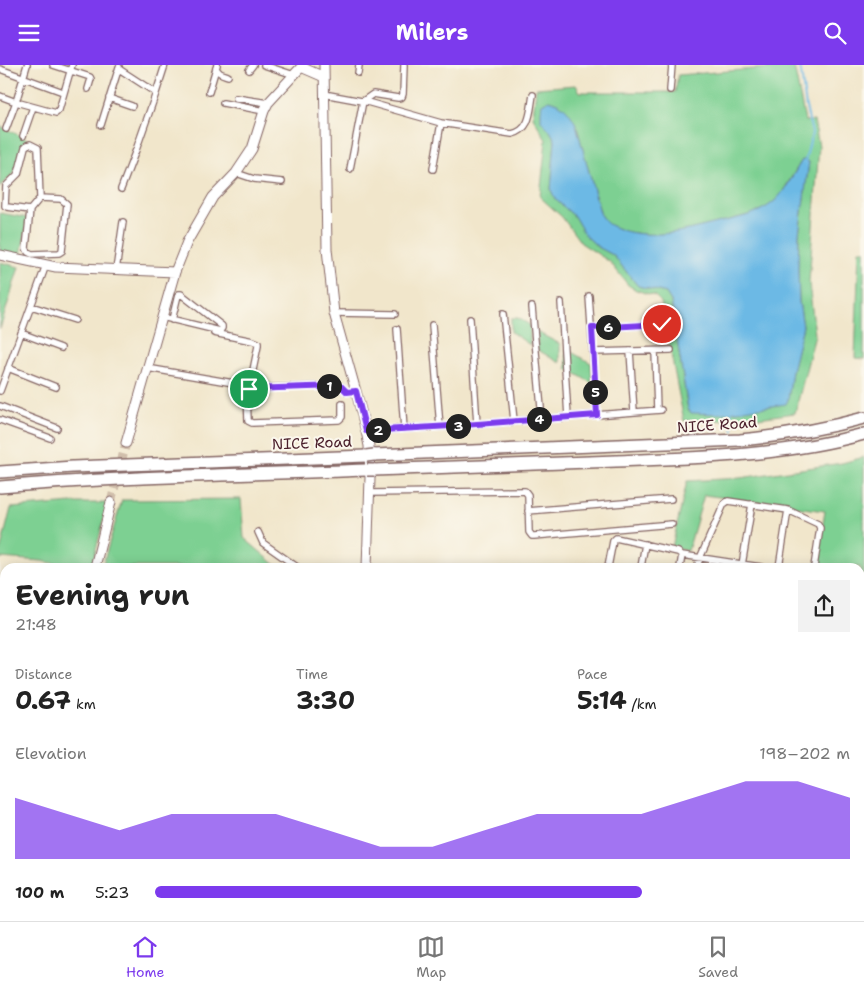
<!DOCTYPE html>
<meta charset="utf-8">
<style>
:root{--surface:#fff;--page:#f2f2f2;--text:#222;--muted:#767676;--line:#e0e0e0;--accent:#7c3aed}
body{margin:0;font-family:"Shantell Sans",sans-serif;background:var(--page);color:var(--text);height:100vh;display:flex;flex-direction:column;font-size:19px;white-space:nowrap}
*{box-sizing:border-box;margin:0}
p{font-size:16px;color:var(--muted)}
.icon{flex:none;width:28px;height:28px;fill:none;stroke:currentColor;stroke-width:2;stroke-linecap:round;stroke-linejoin:round}
.map{position:relative;flex:1;overflow:hidden}
.side{position:absolute;left:0px;top:498px;width:865px;height:359px;display:flex;flex-direction:column;background:var(--surface);border-radius:15px 15px 0 0;box-shadow:0 2px 12px #0003}
.side>*{flex:none}
.pin{position:absolute;display:grid;place-items:center;width:42px;height:42px;color:#fff;margin:-21px;border:2px solid #fff;border-radius:50%;box-shadow:0 1px 5px #0007}
.km{position:absolute;width:25px;height:25px;margin:-12px;border-radius:50%;background:#222;color:#fff;font-size:14px;line-height:25px;text-align:center}
.round{display:grid;place-items:center;flex:none;width:52px;height:52px;border-radius:0px;background:var(--page)}
.summary{display:flex;align-items:center;justify-content:space-between;height:85px;padding:0 15px}
h1{font-size:28px;font-weight:700;line-height:38px}
.metrics{display:grid;grid-template-columns:repeat(3,1fr);gap:8px;height:85px;padding:5px 15px}
.metrics div{display:grid;align-content:center}
.metrics b{font-size:25px;font-weight:700}
.metrics small{font-size:14px;font-weight:400}
.metrics p{font-size:14px}
.chart{height:140px;padding:10px 15px}
.chart p{display:flex;justify-content:space-between}
.chart svg{width:100%;height:90px;margin-top:5px;fill:var(--accent);opacity:.7}
ul{padding:0 15px;list-style:none;font-size:16px}
li{display:grid;grid-template-columns:80px 60px 1fr;align-items:center;height:38px}
li i{height:12px;border-radius:6px;background:var(--accent)}
header{display:flex;justify-content:space-between;align-items:center;height:65px;padding:0 15px;background:var(--accent);color:#fff;font-size:22px;font-weight:700}
.menu{display:flex;justify-content:space-around;align-items:center;height:70px;border-top:1px solid var(--line);background:var(--surface);font-size:14px;color:var(--muted)}
.menu a{display:grid;justify-items:center;gap:2px}
.menu .selected{color:var(--accent)}
.map>svg:first-child{display:block}
</style>
<header><svg class="icon" aria-label="menu" viewBox="0 0 24 24"><path d="M4 6h16M4 12h16M4 18h16"/></svg>Milers<svg class="icon" aria-label="search" viewBox="0 0 24 24"><circle cx="10" cy="10" r="6"/><path d="M15 15l6 6"/></svg></header>
<div class="map">
<svg width="864" height="856" viewBox="0 0 864 856">
<rect width="100%" height="100%" fill="#fbf7ec"/>
<filter id="ink" filterUnits="userSpaceOnUse"><feTurbulence type="fractalNoise" baseFrequency=".02" numOctaves="2"/><feDisplacementMap in="SourceGraphic" scale="10" xChannelSelector="R" yChannelSelector="G"/><feConvolveMatrix kernelMatrix="1 2 1 2 8 2 1 2 1" color-interpolation-filters="sRGB"/></filter>
<filter id="wash" filterUnits="userSpaceOnUse"><feTurbulence type="fractalNoise" baseFrequency=".0096" numOctaves="4" result="noise"/><feDisplacementMap in="SourceGraphic" scale="20" xChannelSelector="R" yChannelSelector="G"/><feGaussianBlur stdDeviation="1.12" result="paint"/><feColorMatrix in="noise" values="0 0 0 0 0 0 0 0 0 0 0 0 0 0 0 0 0 1.4 0 .05"/><feComposite in="paint" operator="in"/></filter>
<g filter="url(#wash)">
<rect width="100%" height="100%" fill="#f1e6cb"/>
<path fill="#7dd092" stroke="#64785e" fill-rule="evenodd" d="M794,1L805,56H814L819,81L809,218L815,270L795,348L743,355L684,356L661,237L655,231L636,225L628,220L610,197L581,178L562,152L540,132L546,75L533,52L536,23L576,20L580,27H675L678,10ZM541,56L576,59L601,151L606,159L627,167L652,170L678,168L753,149L769,141L780,131L802,95L809,97L799,169L798,204L799,237L803,261L792,306L788,335L688,345L671,236L666,228L638,221L613,190L598,182L585,170L574,151L555,134L551,125L555,75L549,64Z
M0,61L27,74L13,110L1,120L0,123Z
M0,148L28,153L21,190L0,188Z
M859,185H864V294L855,293Z
M0,197L19,202L0,264Z
M511,253H518L530,260V280L511,267Z
M537,267L560,279V298L538,285Z
M566,284L591,298L592,318L567,304Z
M864,392V509H860V502H816L825,446L704,430L688,486L672,482L687,416L740,413L842,398Z
M241,434L244,473L278,502H102L122,435Z
M72,438H108L93,496L89,498L87,502H74L41,496L0,493V487L11,443Z"/>
<path fill="#6cb9e5" stroke="#5b6c88" d="M549,35C564,39 569,46 576,59L601,151C607,160 610,160 619,164C653,176 688,165 721,157C737,153 754,150 768,141C784,131 792,111 802,95H806L809,97L799,169L798,204L799,237L803,261L792,306L788,335L786,339L717,349L691,348L688,344L671,236L666,228L638,221L613,190L598,182L585,170L574,151L555,134L551,125L555,75L549,64L541,56V46L542,39Z
M609,851H733L727,856H611Z"/>
<g fill="none" stroke-linecap="round" stroke-linejoin="round">
<path stroke="#6cb9e5" stroke-width="2" d="M800,0L806,42L812,68L805,97
M731,346L733,366"/>
</g>
</g>
<g filter="url(#ink)">
<g fill="none" stroke-linecap="round" stroke-linejoin="round">
<path stroke="#d0beab" stroke-width="9" stroke-dasharray="9 4.5" stroke-linecap="butt" d="M111,437L126,378"/>
<g stroke="#846563" stroke-width="8">
<path id="street" d="M27,0L16,37L56,48L59,45L72,0
M53,0L90,12L91,14L88,24
M264,0L294,10
M216,3C219,9 222,9 228,11
M0,4L63,27
M119,4L156,28L136,85L121,124
M249,5L253,0
M358,8L359,0
M670,25L672,0
M209,27L217,0
M156,28L165,0
M324,29L367,37L441,58L512,69C531,65 530,46 533,30
M0,31L16,37L6,64
M109,33L132,41
M236,33L268,38
M223,38L264,46
M101,60L119,2
M23,71L33,42
M30,79L38,83L40,133L61,134L67,139L62,186L59,188L32,189L28,187L26,183L30,145L7,142L5,141L6,121L18,109L25,82L27,80Z
M350,104L363,36L373,29L398,33L402,32L403,29L404,0
M433,104L441,58
M236,108L254,114L282,117
M30,145L40,133
M116,205L123,157
M589,231L597,350
M561,237L568,352
M31,241L75,255
M532,242L542,354
M334,248L395,249
M503,249L514,356
M162,252L220,266L222,263V261L181,229H179L178,230L172,255
M470,254L477,359
M432,260L440,362
M592,263L662,259
M397,264L404,364
M21,268L61,283
M214,268L253,276L258,278V281L253,305
M630,286L634,347
M655,286L657,345
M593,287L671,285
M8,303L56,322
M147,303L245,320L249,319L250,317
M0,326L46,200
M342,339V352L339,355L252,358L248,356L247,327V325L251,323L338,321L342,322L347,327L356,326
M0,341L57,363
M0,355L50,373
M366,366L451,361L661,345
M370,428L525,426L528,430L529,467L532,471H534L672,459
M528,446L671,434
M258,467L263,478L297,502
M742,500L752,439
M608,502L613,476L616,473L678,487L682,490L761,502
M641,502L645,479
M680,502L682,490
M697,502L700,493L724,439L728,436L788,445L818,459L820,463L814,502
M779,502L788,445
M860,512H864
M860,546L864,536
M0,803L5,807
M405,856L406,851
M442,856L443,851
M857,856L858,851"/>
</g>
<g stroke="#846563" stroke-width="11">
<path id="secondary" d="M324,0L327,184L334,248L357,330L366,366L369,381L370,413L367,502
M301,2L324,12
M0,190L56,202L175,207
M126,378L175,207L187,177L213,132L236,108L252,84L264,46L268,38L303,0
M95,502L111,437
M0,769L5,757
M860,840L864,841
M375,856V851"/>
</g>
<g stroke="#846563" stroke-width="14">
<path id="highway" d="M374,390L740,375C782,371 823,364 864,353
M374,405C455,402 535,399 616,396C699,393 783,391 864,369
M0,407L73,402L366,391
M0,422C122,411 244,410 367,405"/>
</g>
<use href="#street" stroke="#fff" stroke-width="5.5"/>
<use href="#secondary" stroke="#fff" stroke-width="9"/>
<use href="#highway" stroke="#fff" stroke-width="11"/>
<g stroke="#846563" stroke-width="14" stroke-linecap="butt">
<path id="highway-bridge" d="M366,391L374,390
M367,405H374"/>
</g>
<use href="#highway-bridge" stroke="#fff" stroke-width="11"/>
</g>
</g>
<g fill="none" stroke-linecap="round" stroke-linejoin="round" filter="url(#ink)">
<g stroke="#fff" stroke-width="10">
<path id="route" d="M249,324L338,321L342,322L347,327L356,326L366,366L451,361L597,350L592,263L662,259"/>
</g>
<use href="#route" stroke="#7c3aed" stroke-width="6"/>
</g>
<g text-anchor="middle" stroke-width="4" stroke-linejoin="round" paint-order="stroke">
<g font-size="15" fill="#4a1f2b" stroke="#fbf7ec">
<text transform="translate(717 360) rotate(-4)" y="5">NICE Road</text>
<text transform="translate(312 378) rotate(-2)" y="5">NICE Road</text>
</g>
</g>
</svg>
<div class="pin" style="left:249px;top:324px;background:#1e9e55"><svg class="icon" aria-label="arrive" viewBox="0 0 24 24"><path d="M6 21V4h12l-3 4 3 4H6"/></svg></div>
<div class="pin" style="left:662px;top:259px;background:#d93025"><svg class="icon" aria-label="check" viewBox="0 0 24 24"><path d="M5 12l5 5 9-10"/></svg></div>
<b class="km" style="left:329px;top:321px">1</b>
<b class="km" style="left:378px;top:365px">2</b>
<b class="km" style="left:458px;top:361px">3</b>
<b class="km" style="left:539px;top:354px">4</b>
<b class="km" style="left:595px;top:327px">5</b>
<b class="km" style="left:608px;top:262px">6</b>
<section class="side">
<div class="summary"><div><h1>Evening run</h1><p>21:48</p></div><a class="round"><svg class="icon" aria-label="share" viewBox="0 0 24 24"><path d="M12 15V3M7 8l5-5 5 5M5 13v7h14v-7"/></svg></a></div>
<div class="metrics">
<div><p>Distance</p><b>0.67<small> km</small></b></div>
<div><p>Time</p><b>3:30</b></div>
<div><p>Pace</p><b>5:14<small> /km</small></b></div>
</div>
<div class="chart"><p><span>Elevation</span>198–202 m</p>
<svg viewBox="0 0 160 44" preserveAspectRatio="none"><path d="M0 44V14L10 22L20 30L30 22L40 22L50 22L60 30L70 38L80 38L90 30L100 22L110 22L120 22L130 14L140 6L150 6L160 14V44z"/></svg>
</div>
<ul>
<li><b>100 m</b>5:23<i style="width:70%"></i></li>
</ul>
</section>
</div>
<nav class="menu">
<a class="selected"><svg class="icon" aria-label="home" viewBox="0 0 24 24"><path d="M3 11l9-7 9 7M6 9v11h12V9"/></svg>Home</a>
<a><svg class="icon" aria-label="map" viewBox="0 0 24 24"><path d="M3 6l6-2 6 2 6-2v14l-6 2-6-2-6 2zM9 4v14M15 6v14"/></svg>Map</a>
<a><svg class="icon" aria-label="saved" viewBox="0 0 24 24"><path d="M7 4h10v16l-5-4-5 4z"/></svg>Saved</a>
</nav>
